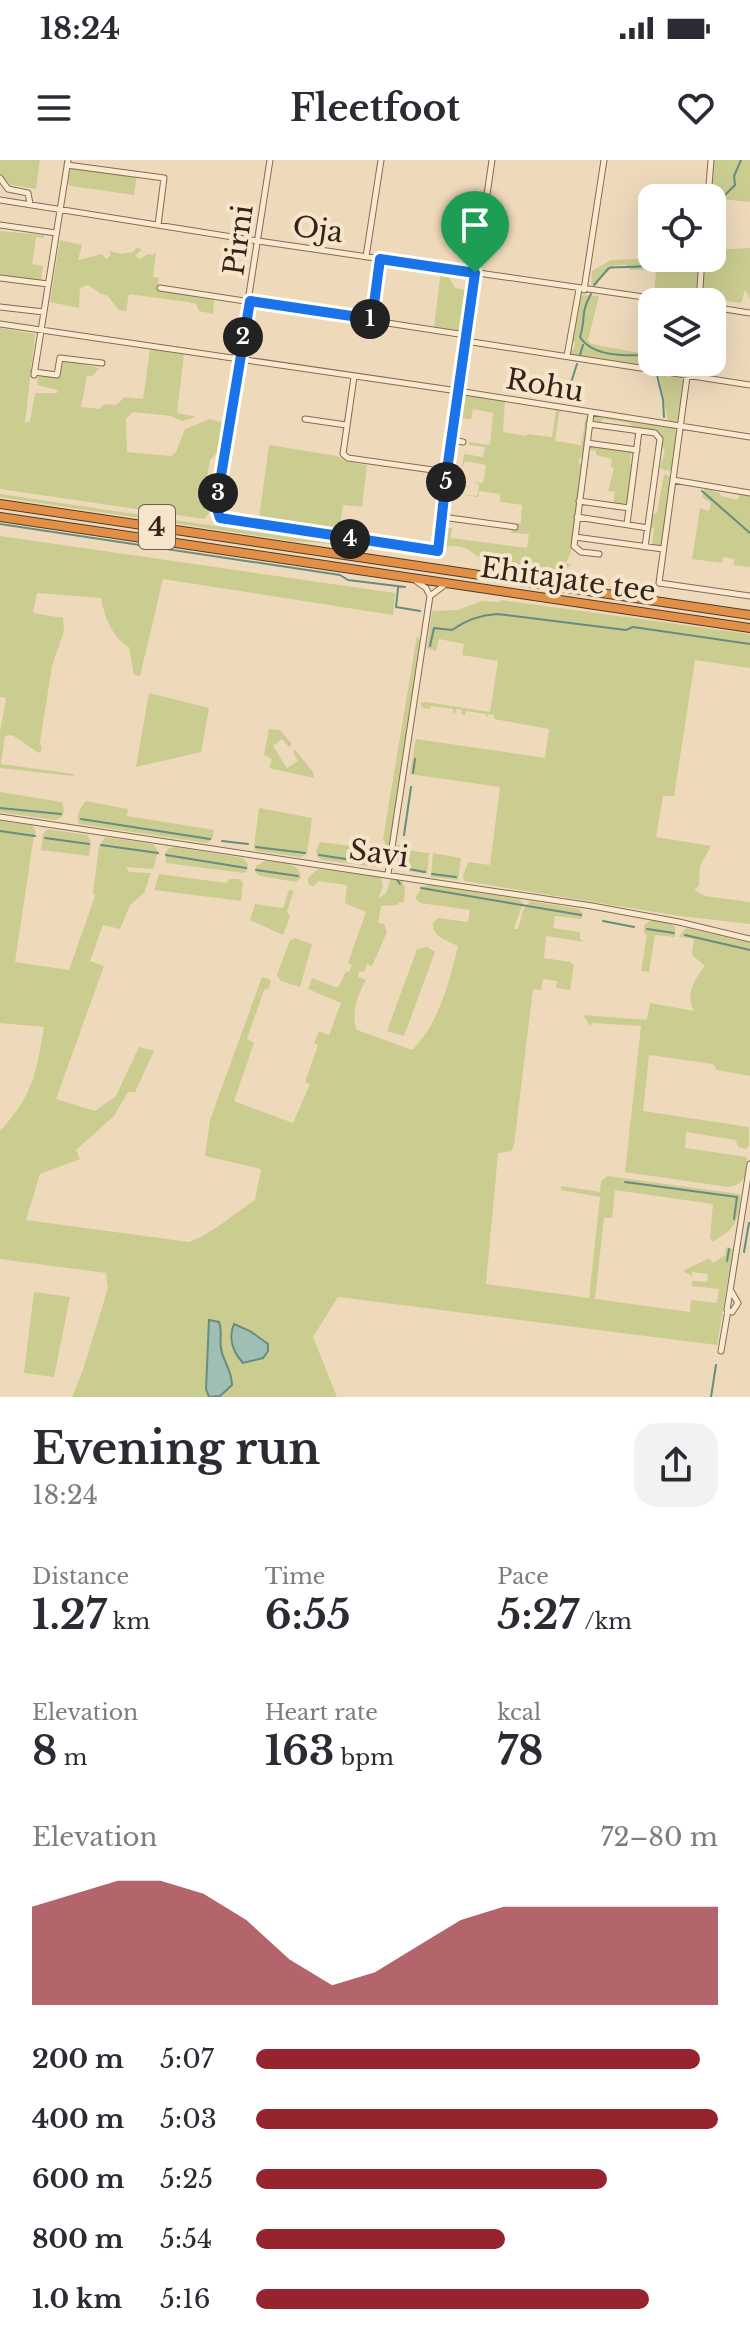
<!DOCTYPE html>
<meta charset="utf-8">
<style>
:root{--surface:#fff;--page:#f2f2f3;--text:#2b2b33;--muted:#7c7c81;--accent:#95242f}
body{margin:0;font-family:"Libre Baskerville",serif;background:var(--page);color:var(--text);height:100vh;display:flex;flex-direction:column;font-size:30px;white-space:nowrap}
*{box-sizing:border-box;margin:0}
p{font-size:26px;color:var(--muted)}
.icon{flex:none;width:44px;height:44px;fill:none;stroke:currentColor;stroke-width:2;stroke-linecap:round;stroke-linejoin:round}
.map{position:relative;height:1237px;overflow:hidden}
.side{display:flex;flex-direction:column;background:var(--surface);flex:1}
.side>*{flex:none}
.fabs{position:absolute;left:638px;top:24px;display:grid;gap:16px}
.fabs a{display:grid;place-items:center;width:88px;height:88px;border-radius:16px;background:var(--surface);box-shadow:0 8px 32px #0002;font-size:40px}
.pin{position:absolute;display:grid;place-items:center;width:68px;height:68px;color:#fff;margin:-82px -34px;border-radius:50% 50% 50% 0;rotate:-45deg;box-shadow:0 0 8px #0007}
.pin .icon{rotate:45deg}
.km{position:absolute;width:40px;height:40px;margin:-20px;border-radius:50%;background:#222;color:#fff;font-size:22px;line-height:40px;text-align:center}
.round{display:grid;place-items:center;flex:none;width:84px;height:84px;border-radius:24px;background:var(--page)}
.head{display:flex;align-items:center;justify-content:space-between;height:136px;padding:0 32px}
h1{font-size:44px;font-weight:700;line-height:60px}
.metrics{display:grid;grid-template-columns:repeat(3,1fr);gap:12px;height:136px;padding:8px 32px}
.metrics div{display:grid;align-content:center}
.metrics b{font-size:40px;font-weight:700}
.metrics small{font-size:22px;font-weight:400}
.metrics p{font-size:22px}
.chart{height:224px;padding:16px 32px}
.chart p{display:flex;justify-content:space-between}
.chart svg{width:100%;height:144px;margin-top:8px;fill:var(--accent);opacity:.7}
ul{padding:0 32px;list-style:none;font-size:26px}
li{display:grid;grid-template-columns:128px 96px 1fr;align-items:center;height:60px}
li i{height:20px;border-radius:10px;background:var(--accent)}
.status{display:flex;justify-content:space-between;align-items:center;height:56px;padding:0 40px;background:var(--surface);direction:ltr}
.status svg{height:22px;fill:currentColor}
header{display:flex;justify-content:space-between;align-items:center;height:104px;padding:0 32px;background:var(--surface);font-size:36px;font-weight:700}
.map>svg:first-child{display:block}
</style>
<div class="status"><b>18:24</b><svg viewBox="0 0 49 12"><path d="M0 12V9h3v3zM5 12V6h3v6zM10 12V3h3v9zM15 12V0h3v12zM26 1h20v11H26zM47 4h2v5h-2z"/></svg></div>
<header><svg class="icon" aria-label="menu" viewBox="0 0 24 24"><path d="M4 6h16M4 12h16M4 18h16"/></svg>Fleetfoot<svg class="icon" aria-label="heart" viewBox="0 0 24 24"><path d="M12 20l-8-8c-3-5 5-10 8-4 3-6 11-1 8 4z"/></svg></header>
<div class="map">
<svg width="750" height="1237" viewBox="0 0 750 1237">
<rect width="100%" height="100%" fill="#eedabb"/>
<path fill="#cacc90" d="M0,0H40L36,29L7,24L0,15Z
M714,0H750V42L710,38Z
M73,7L137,15L134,35L71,26L68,24L70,9Z
M653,28L662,36L683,30L699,33L698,38H652V98H700L695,139L654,135L656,110H630L626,105H615L600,118L597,126L591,124L592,111L611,100L639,99L646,92L647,41Z
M0,71L44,75V78L36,77L32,104L43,106L41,120L0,116Z
M60,80L82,85L78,100L102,94L106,99L111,95L109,91L122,94L133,92L136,88L142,89L135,96L141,99L147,94L153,95L156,92L153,117L159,118L157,130L214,139L213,154L199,151L196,144L188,142L129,134L126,151L119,150L107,135L101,134L88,125L80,128L79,148L50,142Z
M750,88V139L745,130L741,143L702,137L705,98H712V90Z
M441,112L449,117L455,128L469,131L463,171L434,167Z
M581,135L599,136L588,180L591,184L652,195V202H687L686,211L684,213L570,196L571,190L574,189L575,183L572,182L578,139Z
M0,168L35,174L25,263L30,261L35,233H57L58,230L37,225L38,216L59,218L64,200L99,208L93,216H87L81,247L100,249L104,244L116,245L125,237L143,239L150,189L184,194L177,253L197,257L182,261L171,256L133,252L126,259L127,292L171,296L176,292L185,269L210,259L224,263L220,290L210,300L208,311L206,325L210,352L204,359L0,329Z
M659,215L684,219L677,263L669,262L667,258Z
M465,235L505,241L503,272L526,276L527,274L552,277L556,249L562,252L559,253L555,281L581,285L586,257L588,255L584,293L578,302L582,305L571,391L566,403L571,405L559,414C542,411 505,410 490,403C469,394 471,383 443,387L441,384L445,368H452L451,378L527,388L529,374L511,373L512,369L518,370V363H521L522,345L500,342V334L479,331L478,337L449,333V328L456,329L458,334L477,336L479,325L474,322L483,323L486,305L465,301L462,308L464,294L483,297L485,287L469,285V282L490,285L493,253L473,249L471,259L458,258L460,238Z
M596,256L674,268L678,273L673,311L664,310L660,307L665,290L661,286V277L633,268L630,263L603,259L601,262L594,263L593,259Z
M269,285L337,296L347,302L367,305L362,347L343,345L339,372L259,359Z
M589,285L635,291L631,293L630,304H633L627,346L613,345L615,332L608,331L614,308L611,307L612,299L596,295V291L589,289Z
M664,314L672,317L662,383L660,385H652L654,368L649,367L651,355L657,353Z
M705,328L720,333L721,336L737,340L740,335L750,336V407L733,405L735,399L723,397L722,403L692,399L700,348L709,351L711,343L702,337Z
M0,334L336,384L367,386L292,381L0,337Z
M0,376L395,433L393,455L163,419L140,516L134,515L129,487C112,478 104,455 101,438L37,433L33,453L63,458L64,471L52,506L40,582L42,590L39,593L12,575L5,576L1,604L74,614L73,616L0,608V572L6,538L0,537Z
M501,440L750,474V508L695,500L674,636H663L656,677L711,686L700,706L699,725L694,730L705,736L750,742V764L680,756L464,721L463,716L468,702L490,705L500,627L410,614L416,579L545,598L549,569L494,559V555L489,554L486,558V554L466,551L465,555H462V550L456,549L455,554L453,553V549L431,546L430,549L423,548L420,543L426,542L490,552L498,501L462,495L464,484L439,479L436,491L427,488L432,451L458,450L482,441L499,442Z
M417,476L420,481L388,697L385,702L375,707L322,700L318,697L316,691L320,682L384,690L385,682L383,679Z
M149,533L209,548L201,592L136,607Z
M269,569L280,570L292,584L289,587L282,579L273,586L287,608L298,601L293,592L295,590L313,612L314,618L269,608L272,599L264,595Z
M0,632L62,642L64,650L62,657L55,660L0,652Z
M86,641L128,649L127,656L214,670L213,678L207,683L79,664C76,655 80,648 86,641Z
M259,648L312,658L307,694L301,697L256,691L254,687Z
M0,661L32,665L36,672L34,675L15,802L69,810L95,736L93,732L99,687L105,677L153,684L158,691L153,709L126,707L129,712L151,713L144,733L130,745L120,769L103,765L90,801L104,806L56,939L95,951L116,936L139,887L154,891L135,932H128L114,956L76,990L80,999L40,1014L26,1060L189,1082C214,1073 233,1054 255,1040L261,1009L205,996L210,960L262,817L271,820L269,828L264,830L247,879L254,883L234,941L293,963L310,924L305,922L318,885L314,883L319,871L329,875L341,843L308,829L312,818L338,828L346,811L349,812L352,805L348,803L366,752L345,743L347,725L318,721L314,726L309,725L308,718L318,709L381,717L383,726L378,739L386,733L391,718L402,721L405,728L404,742H399L398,745L381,746L378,763L384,764L387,772L372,806L367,804L364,812L359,811L358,817L366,820C358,833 350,856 357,870L412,890C438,866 450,820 458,786C447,781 432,777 433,763L438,758L468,762L470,750L420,743L415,738L423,726L431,725L519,739L523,743L514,769H518L523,750L530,741L579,749L583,754L581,759L555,756L553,768L580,772V779L584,782L546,776L544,798L570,802L574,805L570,830L556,828L557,821L543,819L541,830L533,829L514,985L511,991L498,993L486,1124L589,1138L600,1037L561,1030V1026L600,1032L601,1021L607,1016L739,1034L741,1037C737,1064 736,1068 712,1082L710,1077L713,1044L615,1030L612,1058H604L595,1139L690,1152L691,1140L717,1143L719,1129L692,1126V1121L707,1122L708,1114L692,1112V1116L683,1111L709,1098L713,1103L725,1095L726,1087L733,1089L717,1185L338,1137L313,1177L337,1237H72L83,1210L108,1128L106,1113L0,1099V971C33,935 36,914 44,867L0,863Z
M48,669L87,675L91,682L89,696L41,690L43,674Z
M397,685L406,686V690L429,693L427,714L397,709L394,703Z
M176,687L243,698L248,705L247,711L244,713L166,703L165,693L169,688Z
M433,693L461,698L458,720L431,717Z
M265,701C280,703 299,700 301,718L296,722L260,716L255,712L256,706Z
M159,714L226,723L230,719H239L243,723L241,741L154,730Z
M289,730L294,731L287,751L290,757L283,775L250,760L255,744L283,748Z
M652,760L672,764L675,767V777L655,775L649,812L641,811L647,775L644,773V765Z
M686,768L750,783V916L717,910L713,904L649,895L643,951L749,967V985L746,989L738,987L736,980L686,972L685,988L747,997C747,1014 746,1024 728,1027L625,1012L641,866L591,863V867L583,855L647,860L650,843L694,851C685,835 694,820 705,806L692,795L694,779L679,777Z
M295,778L312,784L300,827L281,821L277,815L290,780Z
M427,787L435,792L404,876L387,871L417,789Z
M34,1132L70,1137L54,1217L24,1213Z"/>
<path fill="#a0bfb3" stroke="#678c80" stroke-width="2" d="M209,1160L219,1162C223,1171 219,1178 221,1188C223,1202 232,1210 232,1225L220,1236L209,1237L206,1229Z
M234,1164L250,1171L268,1184V1191L263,1198L243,1203C233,1192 228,1178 234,1164Z"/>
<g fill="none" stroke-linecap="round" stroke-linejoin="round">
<path stroke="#678c80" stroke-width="2" d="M666,38L678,33L699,35
M714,38L725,35L735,25L734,16L741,0
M594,125L609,108C626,105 648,111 661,98
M591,134C580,153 586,159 580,177C592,196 623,196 643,195L649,199L653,207
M580,195L583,185
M657,215L663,240L664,257
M566,238L577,204
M702,331L750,373
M0,364L340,415L348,420L405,427
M398,428L396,447L420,451
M430,486L434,468L452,470C466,460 480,455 497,454L626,470L633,467L750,484
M413,613L415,599
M0,648L61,654
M81,659L210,679
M0,671L35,676
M404,675L411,627
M45,678L89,684
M222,681L248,684
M101,685L158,693
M256,687L305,693
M401,688L399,699L402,706
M166,695L246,708
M319,695L379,704
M398,707L425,712
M256,710L298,716
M432,714L456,717
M397,720L400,724
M421,728L581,755
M603,761L634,767
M647,769L674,773
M685,775L750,790
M625,1022L737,1037L734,1059
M744,1092L749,1063
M727,1101L729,1089
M711,1237L716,1205"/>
<g stroke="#856a55" stroke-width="7">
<path id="minor" d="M270,0L216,346L220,358L231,361L438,391L447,312L492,0
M67,5L164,18L158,65
M0,18L8,29L28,33L30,44
M708,38L711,0
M0,40L258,81L678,142
M0,65L56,73
M366,97L381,0
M0,118L48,124
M160,128L459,174L472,182L750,225
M584,130L604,0
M699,142L702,98
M0,147L44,152
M712,147L750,153
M372,159L380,99
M0,164L458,231L750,277
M567,196L579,129
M689,202L659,423L750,436
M34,212L57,215L60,198L102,203
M34,215L68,0
M354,217L343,294L348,298L447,312
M591,254L574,386L581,392L599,394
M305,259L346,265
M589,264L655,273L660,279L645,387
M451,280L463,282
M587,283L637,290
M673,320L750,333
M579,341L629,348
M442,357L515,367
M577,357L648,368
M627,364L639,271
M575,377L663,389
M416,421L426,428L430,436L446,424
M0,657L592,746L679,762L750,779
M388,714L430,436
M731,1131L738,1143L732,1152L727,1150L750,1004
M721,1191L728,1150"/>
</g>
<g stroke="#52392a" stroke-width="10">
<path id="highway" d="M0,344L750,455
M0,357L750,468"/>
</g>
<use href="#minor" stroke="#f9e9ce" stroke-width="5"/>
<use href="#highway" stroke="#e29048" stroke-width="8"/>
</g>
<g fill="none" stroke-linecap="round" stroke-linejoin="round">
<g stroke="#fff" stroke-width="16">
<path id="route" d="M380,99L475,113L447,310L438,391L220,358L216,346L250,141L372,159Z"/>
</g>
<use href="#route" stroke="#1a73e8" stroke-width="10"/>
</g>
<g text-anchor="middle" stroke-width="8" stroke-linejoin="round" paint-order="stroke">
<rect fill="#f6e5cb" stroke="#6e5e4f" stroke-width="2" x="139" y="345" width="36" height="44" rx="6"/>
<g font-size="26" font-weight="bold" fill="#34241a">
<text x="157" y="376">4</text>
</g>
<g font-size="28" fill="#34241a" stroke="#f6e5cb">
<text transform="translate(318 69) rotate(8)" y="10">Oja</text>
<text transform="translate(238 80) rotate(-82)" y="10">Pirni</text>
<text transform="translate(545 225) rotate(10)" y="10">Rohu</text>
<text transform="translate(568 419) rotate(8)" y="10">Ehitajate tee</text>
<text transform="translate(379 693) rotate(8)" y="10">Savi</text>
</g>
</g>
</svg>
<div class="fabs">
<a><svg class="icon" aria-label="locate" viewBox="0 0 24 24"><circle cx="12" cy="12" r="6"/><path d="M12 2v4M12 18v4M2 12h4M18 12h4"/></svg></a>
<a><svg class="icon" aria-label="layers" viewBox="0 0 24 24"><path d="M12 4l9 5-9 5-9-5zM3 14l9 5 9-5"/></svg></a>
</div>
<div class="pin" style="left:475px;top:113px;background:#1e9e55"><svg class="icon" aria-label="arrive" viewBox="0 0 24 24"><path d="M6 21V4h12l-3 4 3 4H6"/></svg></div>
<b class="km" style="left:370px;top:159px">1</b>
<b class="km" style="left:243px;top:177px">2</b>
<b class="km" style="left:218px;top:333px">3</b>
<b class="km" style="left:350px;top:379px">4</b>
<b class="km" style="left:446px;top:322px">5</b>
</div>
<section class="side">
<div class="head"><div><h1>Evening run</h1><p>18:24</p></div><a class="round"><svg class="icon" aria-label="share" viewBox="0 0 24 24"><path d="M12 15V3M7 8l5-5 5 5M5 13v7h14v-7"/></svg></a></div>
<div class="metrics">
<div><p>Distance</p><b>1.27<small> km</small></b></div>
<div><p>Time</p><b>6:55</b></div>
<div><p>Pace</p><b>5:27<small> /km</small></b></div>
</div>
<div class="metrics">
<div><p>Elevation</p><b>8<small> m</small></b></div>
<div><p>Heart rate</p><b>163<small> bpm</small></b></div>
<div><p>kcal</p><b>78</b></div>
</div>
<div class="chart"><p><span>Elevation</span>72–80 m</p>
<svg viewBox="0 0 160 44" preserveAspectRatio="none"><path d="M0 44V14L10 10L20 6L30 6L40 10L50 18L60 30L70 38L80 34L90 26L100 18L110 14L120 14L130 14L140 14L150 14L160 14V44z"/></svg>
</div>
<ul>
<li><b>200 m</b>5:07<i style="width:96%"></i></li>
<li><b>400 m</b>5:03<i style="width:100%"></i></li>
<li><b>600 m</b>5:25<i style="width:76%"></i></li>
<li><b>800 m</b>5:54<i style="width:54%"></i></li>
<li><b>1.0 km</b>5:16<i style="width:85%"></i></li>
</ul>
</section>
